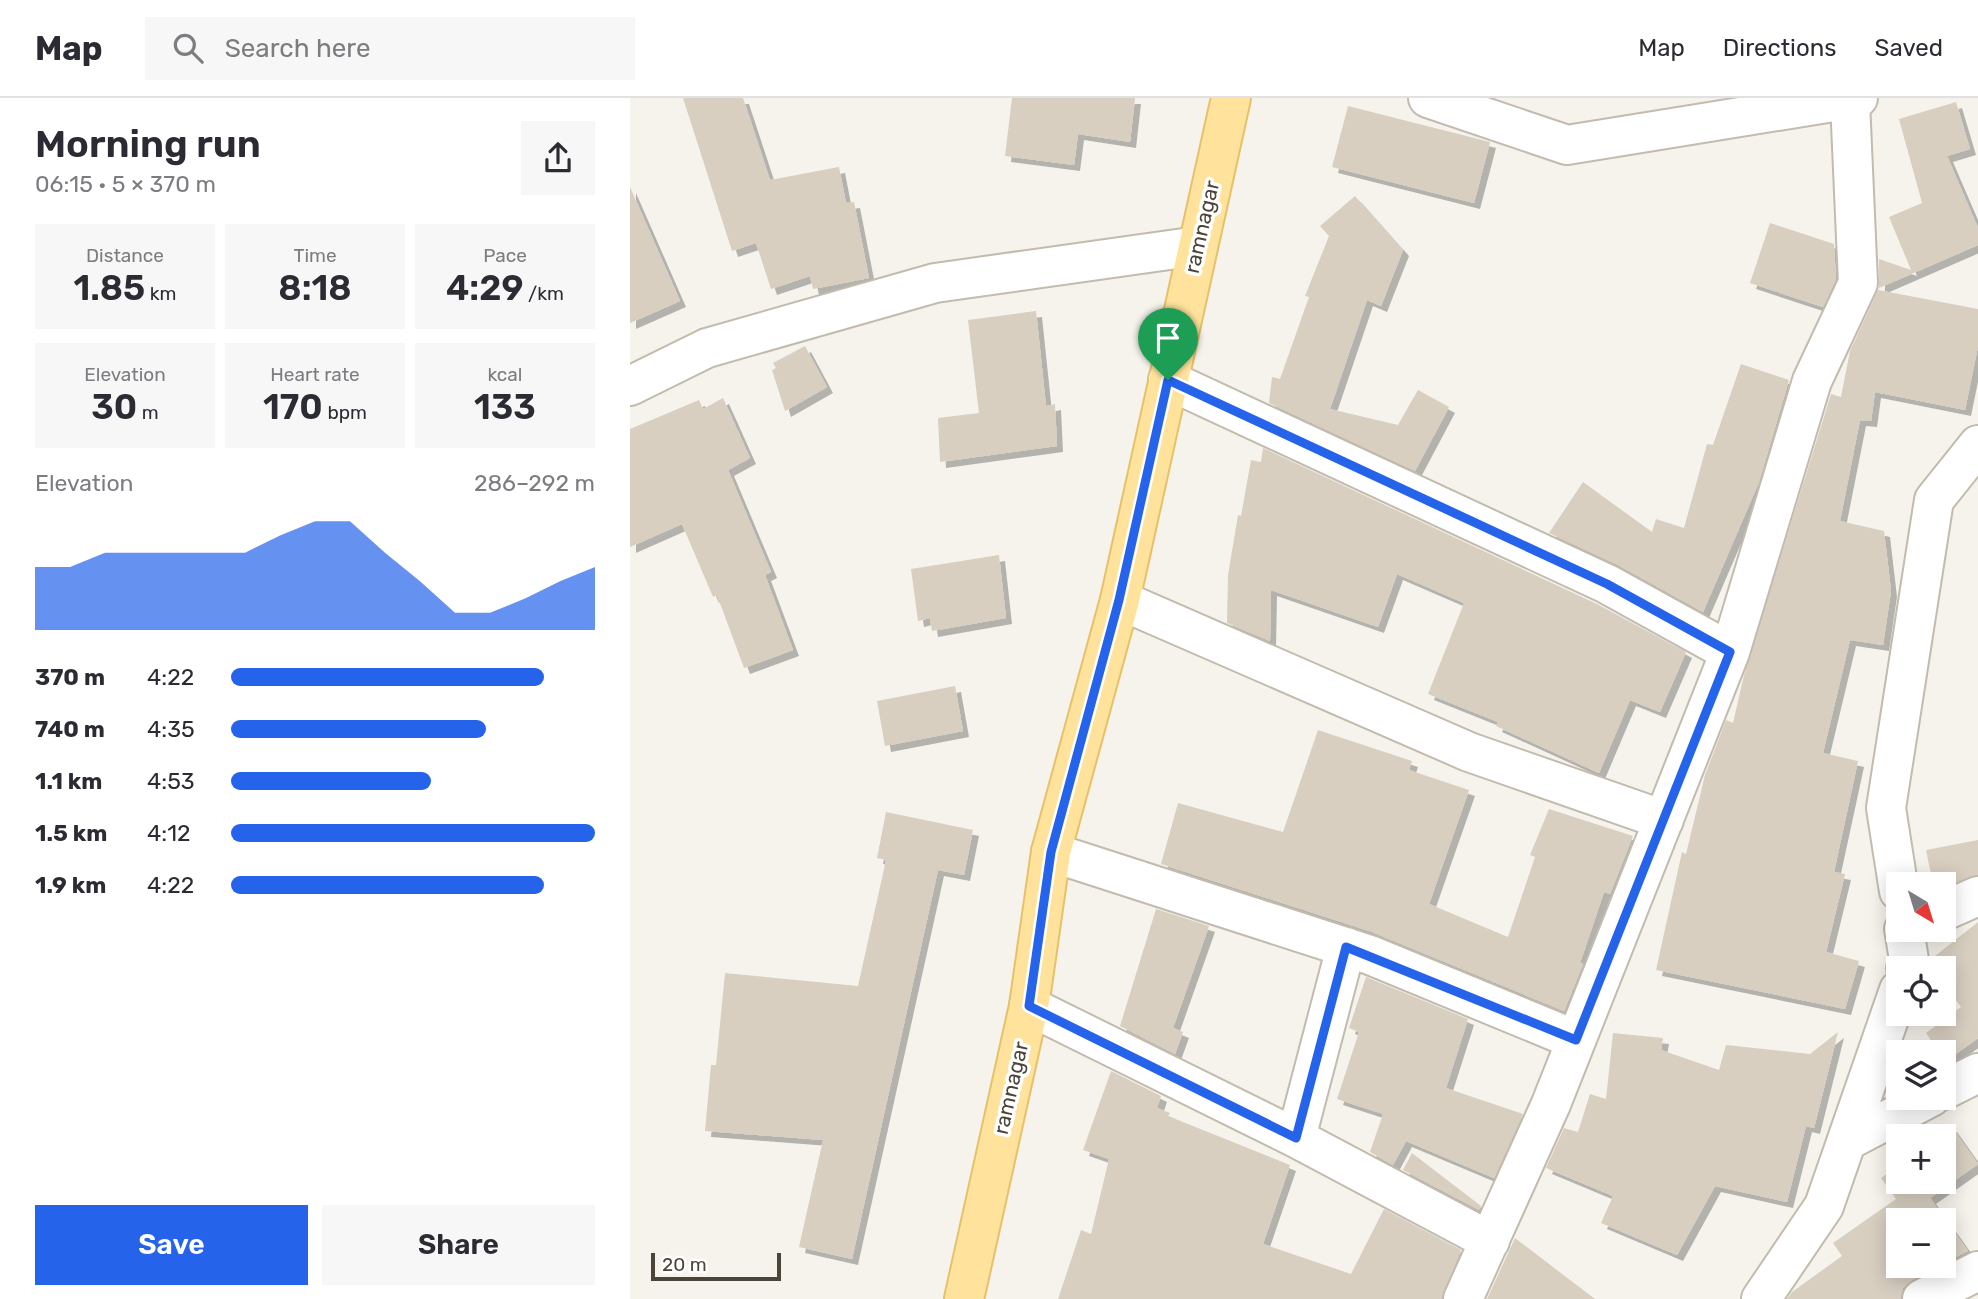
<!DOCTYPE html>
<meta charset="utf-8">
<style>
:root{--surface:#fff;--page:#f7f7f7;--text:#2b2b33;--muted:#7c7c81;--line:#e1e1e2;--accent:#2563eb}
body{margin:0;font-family:Rubik,sans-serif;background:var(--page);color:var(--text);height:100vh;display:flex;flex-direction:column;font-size:26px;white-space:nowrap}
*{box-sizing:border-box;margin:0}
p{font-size:23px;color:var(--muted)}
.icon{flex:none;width:38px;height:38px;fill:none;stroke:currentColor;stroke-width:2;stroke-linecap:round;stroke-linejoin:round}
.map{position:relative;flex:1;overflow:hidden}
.details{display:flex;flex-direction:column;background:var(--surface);width:630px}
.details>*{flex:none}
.needle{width:46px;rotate:142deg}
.controls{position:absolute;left:1256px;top:774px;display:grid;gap:14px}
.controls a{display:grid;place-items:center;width:70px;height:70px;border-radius:0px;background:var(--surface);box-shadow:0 4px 18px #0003;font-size:35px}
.scale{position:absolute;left:21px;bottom:18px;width:130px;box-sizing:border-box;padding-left:7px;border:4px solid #4b4439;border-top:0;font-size:19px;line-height:24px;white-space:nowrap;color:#4b4439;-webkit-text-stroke:5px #fff;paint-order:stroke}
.pin{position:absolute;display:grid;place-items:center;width:60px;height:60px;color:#fff;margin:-72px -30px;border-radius:50% 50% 50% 0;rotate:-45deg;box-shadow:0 0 7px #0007}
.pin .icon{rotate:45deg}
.round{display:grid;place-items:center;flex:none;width:74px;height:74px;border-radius:0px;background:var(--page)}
.headline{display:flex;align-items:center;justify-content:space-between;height:119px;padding:0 35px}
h1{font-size:38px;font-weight:600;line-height:52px}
.metrics{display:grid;grid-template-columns:repeat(3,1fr);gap:10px;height:119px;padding:7px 35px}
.metrics div{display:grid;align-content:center;border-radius:0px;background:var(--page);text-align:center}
.metrics b{font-size:35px;font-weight:600}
.metrics small{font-size:19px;font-weight:400}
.metrics p{font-size:19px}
.chart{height:196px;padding:14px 35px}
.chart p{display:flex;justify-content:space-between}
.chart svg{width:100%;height:126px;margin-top:7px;fill:var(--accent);opacity:.7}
.button{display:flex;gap:14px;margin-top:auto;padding:14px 35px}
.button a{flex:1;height:80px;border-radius:0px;background:var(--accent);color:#fff;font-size:28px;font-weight:600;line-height:80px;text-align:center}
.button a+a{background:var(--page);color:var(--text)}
ul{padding:0 35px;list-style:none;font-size:23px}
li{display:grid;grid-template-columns:112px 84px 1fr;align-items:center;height:52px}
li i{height:18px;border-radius:9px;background:var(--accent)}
header{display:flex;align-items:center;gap:42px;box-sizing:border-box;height:98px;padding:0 35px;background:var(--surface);border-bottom:2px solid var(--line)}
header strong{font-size:33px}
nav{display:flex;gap:38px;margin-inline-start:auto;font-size:24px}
.search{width:490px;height:63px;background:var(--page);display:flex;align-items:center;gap:18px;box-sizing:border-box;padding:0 24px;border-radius:0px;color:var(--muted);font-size:26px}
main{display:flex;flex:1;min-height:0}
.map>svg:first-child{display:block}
</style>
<header>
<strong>Map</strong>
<div class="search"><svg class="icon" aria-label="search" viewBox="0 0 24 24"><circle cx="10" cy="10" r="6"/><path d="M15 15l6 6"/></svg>Search here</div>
<nav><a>Map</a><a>Directions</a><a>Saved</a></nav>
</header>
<main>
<section class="details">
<div class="headline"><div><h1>Morning run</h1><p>06:15 · 5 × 370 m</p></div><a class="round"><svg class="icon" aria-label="share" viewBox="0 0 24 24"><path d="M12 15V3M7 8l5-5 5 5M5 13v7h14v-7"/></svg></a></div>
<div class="metrics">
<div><p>Distance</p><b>1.85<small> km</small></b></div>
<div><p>Time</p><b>8:18</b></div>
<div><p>Pace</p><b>4:29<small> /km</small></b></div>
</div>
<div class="metrics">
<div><p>Elevation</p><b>30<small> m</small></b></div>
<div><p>Heart rate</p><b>170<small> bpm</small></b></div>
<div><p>kcal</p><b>133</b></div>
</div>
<div class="chart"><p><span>Elevation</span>286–292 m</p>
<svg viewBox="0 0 160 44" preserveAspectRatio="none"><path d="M0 44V22L10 22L20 17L30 17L40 17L50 17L60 17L70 11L80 6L90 6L100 17L110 27L120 38L130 38L140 33L150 27L160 22V44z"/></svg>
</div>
<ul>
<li><b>370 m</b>4:22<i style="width:86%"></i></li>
<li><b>740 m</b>4:35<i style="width:70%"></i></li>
<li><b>1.1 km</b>4:53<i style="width:55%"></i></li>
<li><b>1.5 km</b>4:12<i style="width:100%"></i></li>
<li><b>1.9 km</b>4:22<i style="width:86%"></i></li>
</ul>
<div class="button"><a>Save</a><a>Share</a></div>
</section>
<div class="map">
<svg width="1348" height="1201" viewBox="0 0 1348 1201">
<defs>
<filter id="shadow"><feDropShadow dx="6" dy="6" stdDeviation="0" flood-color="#0004"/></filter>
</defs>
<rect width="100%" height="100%" fill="#f6f3ec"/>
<path fill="#d8cfc1" filter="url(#shadow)" d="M53,0H113L140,82L209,69L216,105L224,104L239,180L183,191L180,178L141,191L126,145L102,153Z
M382,0H505L500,44L448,36L444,67L375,58Z
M1326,4L1340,51L1317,58L1348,130V147L1249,190V161L1281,172L1259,119L1292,105L1269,21Z
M718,8L860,44L844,105L702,69Z
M0,89L50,203L0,225Z
M725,98L773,152L751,208L737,202L700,311L768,327L788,292L819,309L785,373L639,305L642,279L650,281L679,199L675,198L699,138L690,128Z
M1140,125L1204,146L1206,181L1193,209L1120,185Z
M1248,192L1348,211V248L1335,312L1245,294L1241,323L1230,322L1210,423L1254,433L1261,493L1253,547L1220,542L1193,655L1228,663L1204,774L1215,776L1196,854L1229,863L1215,911L1026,872L1052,754L1056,756L1075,677L1096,622L1103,625L1114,577L1201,296L1211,299L1220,253Z
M406,213L416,308L425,306L427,348L310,364L308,320L349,315L338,222Z
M175,248L197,289L155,313L142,272L146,270L143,265Z
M1111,266L1159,282L1129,384L1073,514L988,467L919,435L953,384L1022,434L1026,421L1054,430L1077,346L1083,347Z
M93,300L120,360L98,372L141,474L135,477L163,552L114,570L87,497L83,499L52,426L0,449V331L69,302L73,311Z
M633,350L967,506L1056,554L1030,614L1000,602L969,675L866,628L868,624L798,596L834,505L767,476L748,529L641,492L640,543L597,525L598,477L608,417L611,418L621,362L631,364Z
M369,457L376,520L302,533L300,520L288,523L281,471Z
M325,588L333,633L255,648L247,603Z
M688,632L782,663L779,672L839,692L799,806L878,839L905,759L900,757L919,711L1003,738L980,796L974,794L950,865L953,866L934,913L742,834L531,766L548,705L653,734Z
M256,714L343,732L334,777L308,772L222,1161L169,1149L193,1042L75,1033L81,967H86L95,875L228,888L256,762L247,760Z
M1348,742V777L1314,789V786H1303L1296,752Z
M526,811L579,828L543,930L553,934L545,956L490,928Z
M1348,824V940L1316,963L1314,954H1309L1296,935L1331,909L1314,886V870H1303L1300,862Z
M736,879L838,921L816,990L893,1016L864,1080L776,1043L763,1067L740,1054L753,1016L707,1001L729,934L719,930Z
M1208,934L1184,1030L1176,1028L1157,1104L1085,1088L1047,1157L971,1125L983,1098L916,1070L934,1030L948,1034L960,996L976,1001L983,935L1033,940L1031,952L1089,972L1096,947L1180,956Z
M481,973L531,998L527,1010L540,1015L538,1018L660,1067L633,1146L721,1176L754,1111L831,1152L811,1201H428L451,1132L461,1136L479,1061L453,1052Z
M1321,1028L1348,1066L1300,1100L1338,1153L1314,1165V1122H1269V1167H1311L1282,1182L1273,1190L1270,1201H1157L1162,1194L1212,1158L1203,1145L1266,1101L1251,1080L1269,1067V1083H1314V1038H1308Z
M782,1055L851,1108L849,1112L773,1072Z
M885,1140L965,1201H857Z"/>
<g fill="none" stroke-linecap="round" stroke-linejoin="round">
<g stroke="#c2bbae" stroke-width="42">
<path id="minor" d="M798,0L937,47L1228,0
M538,282L977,486L1100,554L1182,283L1228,185L1220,3
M0,288L77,250L305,185L568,148
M490,502L839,654L1034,722
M421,754L740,857L946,942
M1269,793L1256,710L1304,402L1348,347
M1314,813L1348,798
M1274,831L1279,862L1276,870
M399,908L666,1040L860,1143
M1314,992L1348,975
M666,1040L716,849
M1217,1043L1301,999
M833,1201L921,1006L1100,554
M1131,1201L1194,1108L1269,892
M1292,1201L1348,1173"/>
</g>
<g stroke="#e6c16a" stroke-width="42">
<path id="major" d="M334,1201L399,908L421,754L490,502L601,0"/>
</g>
<use href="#minor" stroke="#fff" stroke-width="38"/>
<use href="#major" stroke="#ffe39c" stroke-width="38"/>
</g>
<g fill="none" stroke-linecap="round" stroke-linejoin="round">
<g stroke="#fff" stroke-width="14">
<path id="route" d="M538,282L977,486L1100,554L946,942L716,849L666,1040L399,908L421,754L489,502Z"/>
</g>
<use href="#route" stroke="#2563eb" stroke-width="9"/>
</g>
<g text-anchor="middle" stroke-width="7" stroke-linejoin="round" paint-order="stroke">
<g font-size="21" fill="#4b4439" stroke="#fff">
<text transform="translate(572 129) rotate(-77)" y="7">ramnagar</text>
<text transform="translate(381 990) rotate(-77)" y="7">ramnagar</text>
</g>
</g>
</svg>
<div class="controls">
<a><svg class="needle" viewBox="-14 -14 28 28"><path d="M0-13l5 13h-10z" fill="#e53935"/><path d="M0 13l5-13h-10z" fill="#7c7c81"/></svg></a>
<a><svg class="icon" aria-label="locate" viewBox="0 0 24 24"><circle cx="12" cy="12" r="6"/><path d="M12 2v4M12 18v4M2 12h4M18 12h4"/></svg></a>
<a><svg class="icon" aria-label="layers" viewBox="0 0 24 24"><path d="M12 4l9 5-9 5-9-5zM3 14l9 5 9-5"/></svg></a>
<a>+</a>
<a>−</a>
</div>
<div class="scale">20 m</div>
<div class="pin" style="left:538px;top:282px;background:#1e9e55"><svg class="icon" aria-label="arrive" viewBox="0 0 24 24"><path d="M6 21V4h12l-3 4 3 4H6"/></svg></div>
</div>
</main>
